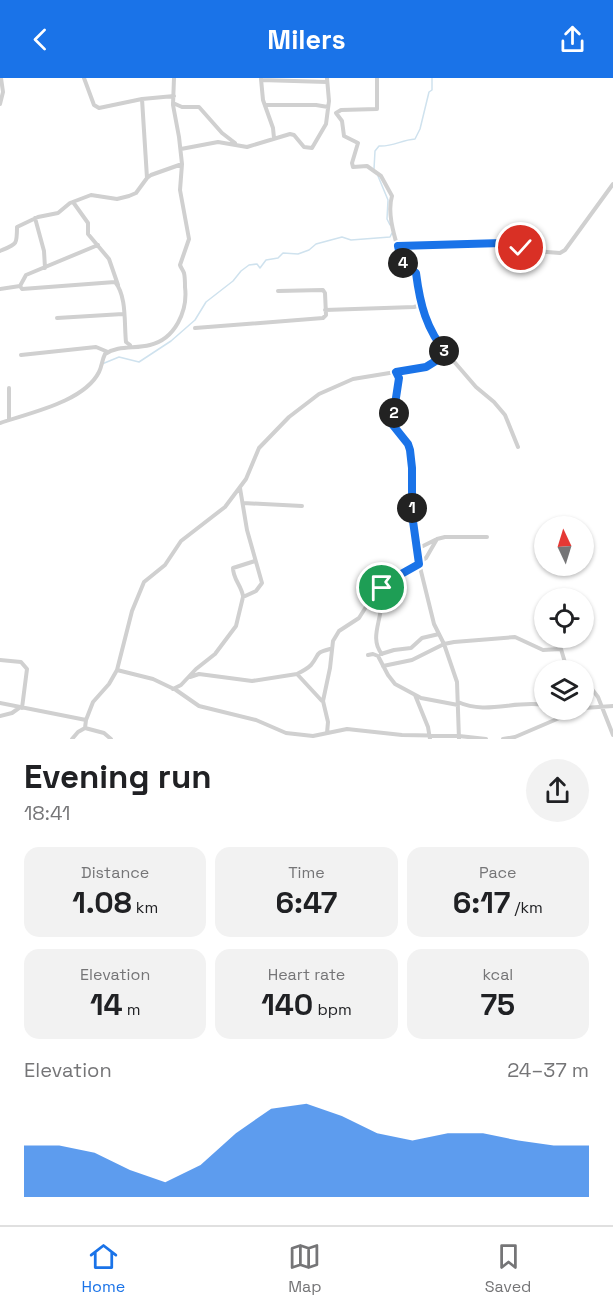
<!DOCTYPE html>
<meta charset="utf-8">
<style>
:root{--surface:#fff;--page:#f2f2f2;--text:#202124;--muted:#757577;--line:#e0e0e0;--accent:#1a73e8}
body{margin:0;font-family:"Space Grotesk",sans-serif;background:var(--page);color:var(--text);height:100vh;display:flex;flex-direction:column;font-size:22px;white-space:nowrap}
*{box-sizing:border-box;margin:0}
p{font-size:20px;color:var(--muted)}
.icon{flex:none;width:33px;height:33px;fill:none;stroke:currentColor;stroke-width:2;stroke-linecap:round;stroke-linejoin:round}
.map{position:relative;height:661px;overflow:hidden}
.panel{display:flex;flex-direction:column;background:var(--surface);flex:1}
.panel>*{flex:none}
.needle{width:39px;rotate:356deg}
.buttons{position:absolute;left:534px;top:438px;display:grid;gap:12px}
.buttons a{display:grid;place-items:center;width:60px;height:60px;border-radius:50%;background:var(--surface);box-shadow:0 2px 4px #0004;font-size:30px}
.pin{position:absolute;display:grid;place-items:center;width:51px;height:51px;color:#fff;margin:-26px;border:3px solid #fff;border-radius:50%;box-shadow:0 2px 6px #0007}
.km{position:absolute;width:30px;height:30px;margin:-15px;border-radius:50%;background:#222;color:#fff;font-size:16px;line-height:30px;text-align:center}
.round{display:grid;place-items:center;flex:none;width:63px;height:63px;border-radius:32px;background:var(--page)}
.head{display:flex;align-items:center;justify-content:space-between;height:102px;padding:0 24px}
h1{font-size:33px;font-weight:700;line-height:45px}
.stats{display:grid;grid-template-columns:repeat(3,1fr);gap:9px;height:102px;padding:6px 24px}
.stats div{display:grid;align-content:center;border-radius:15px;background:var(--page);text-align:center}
.stats b{font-size:30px;font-weight:700}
.stats small{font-size:16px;font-weight:400}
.stats p{font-size:16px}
.chart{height:168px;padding:12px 24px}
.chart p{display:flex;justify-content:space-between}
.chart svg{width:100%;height:108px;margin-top:6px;fill:var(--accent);opacity:.7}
header{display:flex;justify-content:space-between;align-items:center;height:78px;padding:0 24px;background:var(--accent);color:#fff;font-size:27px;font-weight:700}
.menu{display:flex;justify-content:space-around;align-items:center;height:84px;border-top:2px solid var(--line);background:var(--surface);font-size:16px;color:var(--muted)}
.menu a{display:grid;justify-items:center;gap:3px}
.menu .current{color:var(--accent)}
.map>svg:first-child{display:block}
</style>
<header><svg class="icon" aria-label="back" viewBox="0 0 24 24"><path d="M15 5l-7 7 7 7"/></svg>Milers<svg class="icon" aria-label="share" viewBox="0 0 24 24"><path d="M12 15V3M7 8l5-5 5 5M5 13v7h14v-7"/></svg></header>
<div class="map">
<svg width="613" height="661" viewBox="0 0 613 661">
<rect width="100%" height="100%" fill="#fff"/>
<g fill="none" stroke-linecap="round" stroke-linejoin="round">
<path stroke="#cfe2ee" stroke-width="1.5" d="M374,91L375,73L379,68C393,69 401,62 415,61L420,51L429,14L432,12V0
M378,98L388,122L387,141L390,147
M102,286L119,279L139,284L171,263L195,242L206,224L233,203L241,193L249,187L257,186L260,190L266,182L278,180L283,175L298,176L309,172L316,166L342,159L351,162L390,159L392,155"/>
<path stroke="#d0d0d0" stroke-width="4" d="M84,0L94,27L99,30L142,21L174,18
M377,0V31L341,32L336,35L342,43L344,58L358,65L352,85L353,89L367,88L381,98L392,118C386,138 397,165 402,185L416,195L419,221L425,242L438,265L476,309L494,324L505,337L518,369
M261,1L263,22L273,50L274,60
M261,2L327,4
M142,21L147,100
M173,25L182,29H199L222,55L235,65
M0,26L3,14L1,0
M265,27H316L328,29
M181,71L218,64L247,69L290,56L294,57L304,69L312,70L326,46L329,23L327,0
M73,124L88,145V156L109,181L118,207
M35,140L44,173L45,190
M398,168L502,165L534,173L560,175L565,172L613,106
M0,173C17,166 17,167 17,149L38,139L58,135L70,125L91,117L117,121L129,118L136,115L147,100L151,97L182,86
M20,208L26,197L98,167
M0,211L20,208L22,211L115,204C127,218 124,246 126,264L130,267
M325,232L414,229L421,227
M57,240L123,236
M195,250L323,240L326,237L325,215L323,212L278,213
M21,277L96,269L108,274
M396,294L399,300L392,346L408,366L410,372L412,390V436L418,481L434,546L444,566L457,604L459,661
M9,342V310
M0,345C29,335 84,324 99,294C102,288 102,282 105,276C118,267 135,271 150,267C175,261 188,233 185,209C185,205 185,199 184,195C183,192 181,190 180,187L189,161L180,112L182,86L179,59L173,27L174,0
M243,425L302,428
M417,471L437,461
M243,518C241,507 233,501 233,490L255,483
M381,576L394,572L411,570L422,560L439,556
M382,576C370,562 380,545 381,529C382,523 382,516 382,510
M368,577L373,576L378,578L388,597L395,606L421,620L458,627
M0,582L21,584L27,591L22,630
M383,588L412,582L444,566L454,564L515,559L543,572L561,571L566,588L572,592
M117,592L153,601L176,612L199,628L256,642L286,655L313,658L347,651L402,657L459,658L486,661
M297,596C301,594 307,591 311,587C320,576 314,575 330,571
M190,599L199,596L252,603L297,596L322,623
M584,601L598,619L613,657
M173,611L181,607L196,591L215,576L236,548L243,519L256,513L262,505L247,452L240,410
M415,617L428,649L430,661
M458,624C486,637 515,622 544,627
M0,625L86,642L93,624L109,606L117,592L132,533L144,504L165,487L181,463L225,429L246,401L259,370L289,339L319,316L353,301L426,289L447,276
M584,630L613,628
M0,638L12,635L19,630
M85,650L104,655L111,661
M327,655L328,644L323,623L330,590L333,563L339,553L359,540L369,524L387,504L426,480L437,461L445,459H487
M72,661L78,654L85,650L86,642
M503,661L515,659L578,632"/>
</g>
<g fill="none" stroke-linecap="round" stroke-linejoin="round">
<g stroke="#fff" stroke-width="12">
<path id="route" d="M382,510L387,504L419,486L412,436V390L410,372L408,366L392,346L399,300L396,294L426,289L447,276C426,251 420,226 416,195L402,185L398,168L502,165L521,170"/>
</g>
<use href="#route" stroke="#1a73e8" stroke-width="8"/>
</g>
</svg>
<div class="buttons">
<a><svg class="needle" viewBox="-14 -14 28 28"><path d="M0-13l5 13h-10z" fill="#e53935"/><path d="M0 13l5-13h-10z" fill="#757577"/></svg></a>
<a><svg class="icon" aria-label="locate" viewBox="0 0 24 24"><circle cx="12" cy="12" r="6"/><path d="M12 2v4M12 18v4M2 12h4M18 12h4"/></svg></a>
<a><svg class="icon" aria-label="layers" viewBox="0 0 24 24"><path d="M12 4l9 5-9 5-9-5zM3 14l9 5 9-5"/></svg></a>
</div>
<div class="pin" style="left:382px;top:510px;background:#1e9e55"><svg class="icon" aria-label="arrive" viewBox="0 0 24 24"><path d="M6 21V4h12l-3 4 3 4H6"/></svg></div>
<div class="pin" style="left:521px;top:170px;background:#d93025"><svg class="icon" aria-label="check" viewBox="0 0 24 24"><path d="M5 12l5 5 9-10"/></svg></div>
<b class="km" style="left:412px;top:430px">1</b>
<b class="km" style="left:394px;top:335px">2</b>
<b class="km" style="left:444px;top:273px">3</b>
<b class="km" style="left:403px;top:185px">4</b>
</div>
<section class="panel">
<div class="head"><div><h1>Evening run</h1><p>18:41</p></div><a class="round"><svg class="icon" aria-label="share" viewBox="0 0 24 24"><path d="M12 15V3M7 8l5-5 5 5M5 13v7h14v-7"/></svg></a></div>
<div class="stats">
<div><p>Distance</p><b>1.08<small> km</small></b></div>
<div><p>Time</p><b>6:47</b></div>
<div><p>Pace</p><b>6:17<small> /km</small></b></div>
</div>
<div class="stats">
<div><p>Elevation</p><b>14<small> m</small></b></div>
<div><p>Heart rate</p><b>140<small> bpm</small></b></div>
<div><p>kcal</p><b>75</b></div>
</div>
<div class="chart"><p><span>Elevation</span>24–37 m</p>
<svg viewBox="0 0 160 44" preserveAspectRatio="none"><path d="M0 44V23L10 23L20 26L30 33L40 38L50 31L60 18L70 8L80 6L90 11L100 18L110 21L120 18L130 18L140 21L150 23L160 23V44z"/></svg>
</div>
</section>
<nav class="menu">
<a class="current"><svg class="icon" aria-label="home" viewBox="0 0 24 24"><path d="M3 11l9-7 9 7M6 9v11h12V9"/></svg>Home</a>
<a><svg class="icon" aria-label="map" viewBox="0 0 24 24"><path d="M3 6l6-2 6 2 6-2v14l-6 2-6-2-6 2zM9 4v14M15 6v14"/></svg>Map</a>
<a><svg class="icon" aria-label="saved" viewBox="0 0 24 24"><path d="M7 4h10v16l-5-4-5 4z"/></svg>Saved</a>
</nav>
